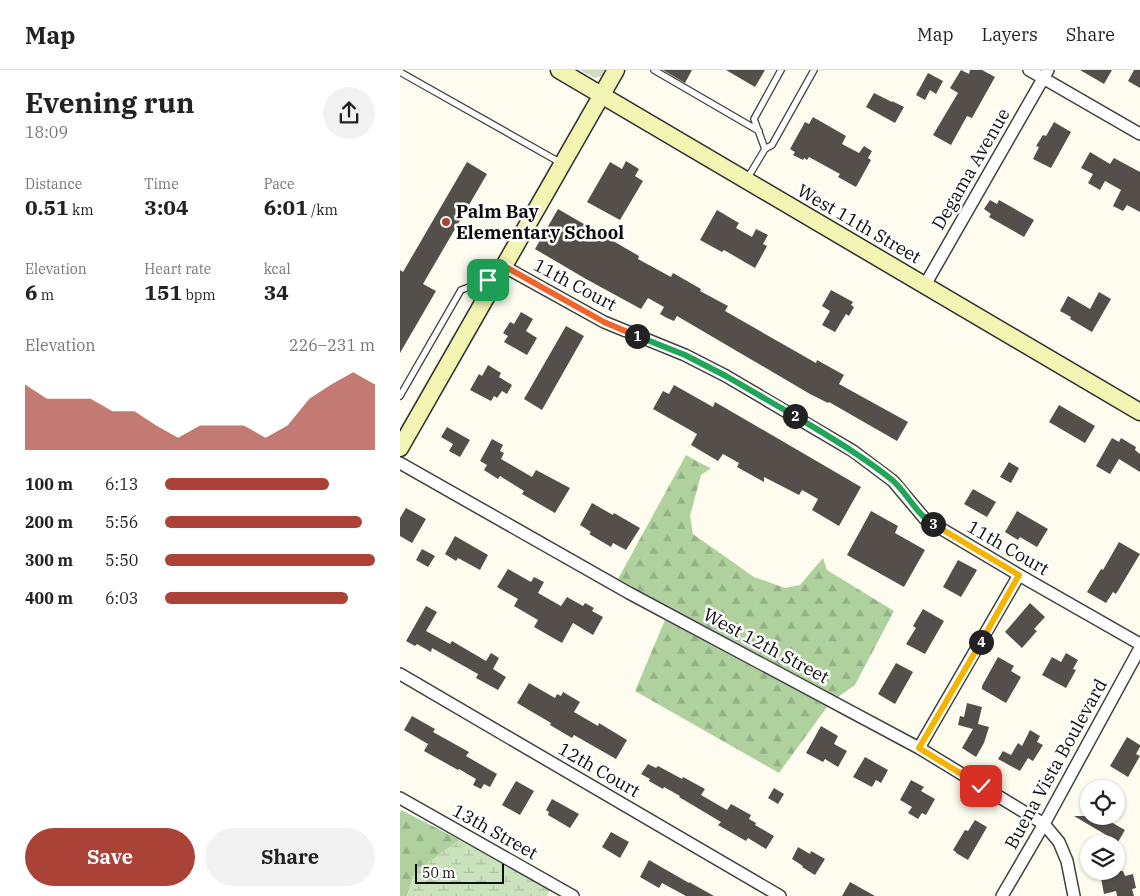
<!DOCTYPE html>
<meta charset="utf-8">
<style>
:root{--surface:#fff;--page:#f2f2f2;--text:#222;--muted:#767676;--line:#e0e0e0;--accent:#aa4237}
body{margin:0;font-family:"IBM Plex Serif",serif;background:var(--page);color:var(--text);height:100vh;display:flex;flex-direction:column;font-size:19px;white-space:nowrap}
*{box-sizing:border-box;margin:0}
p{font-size:16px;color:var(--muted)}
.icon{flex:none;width:28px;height:28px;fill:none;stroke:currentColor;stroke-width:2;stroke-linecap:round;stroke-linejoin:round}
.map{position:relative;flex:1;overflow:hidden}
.sheet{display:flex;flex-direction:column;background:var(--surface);width:400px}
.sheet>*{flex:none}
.buttons{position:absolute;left:680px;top:710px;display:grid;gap:10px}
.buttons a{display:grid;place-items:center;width:45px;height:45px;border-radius:50%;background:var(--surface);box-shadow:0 1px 4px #0004;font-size:25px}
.scale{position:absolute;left:15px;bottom:12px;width:89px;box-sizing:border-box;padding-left:5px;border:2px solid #0d0d0d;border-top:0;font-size:14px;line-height:18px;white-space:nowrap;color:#0d0d0d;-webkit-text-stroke:4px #fff;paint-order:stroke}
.pin{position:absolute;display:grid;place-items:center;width:42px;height:42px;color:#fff;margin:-21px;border-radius:10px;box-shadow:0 2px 8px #0006}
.km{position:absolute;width:25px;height:25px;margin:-12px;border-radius:50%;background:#222;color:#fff;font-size:14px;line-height:25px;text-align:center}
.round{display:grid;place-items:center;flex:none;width:52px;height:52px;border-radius:26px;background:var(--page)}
.headline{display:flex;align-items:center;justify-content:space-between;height:85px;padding:0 25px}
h1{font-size:28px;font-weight:800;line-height:38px}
.stats{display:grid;grid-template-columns:repeat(3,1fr);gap:8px;height:85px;padding:5px 25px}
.stats div{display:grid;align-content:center}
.stats b{font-size:21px;font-weight:800}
.stats small{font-size:14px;font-weight:400}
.stats p{font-size:14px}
.chart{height:140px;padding:10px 25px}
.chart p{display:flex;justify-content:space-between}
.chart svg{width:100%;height:90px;margin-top:5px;fill:var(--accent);opacity:.7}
.primary-button{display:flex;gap:10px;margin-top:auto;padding:10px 25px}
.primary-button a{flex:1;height:58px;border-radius:30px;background:var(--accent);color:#fff;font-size:20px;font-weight:800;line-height:58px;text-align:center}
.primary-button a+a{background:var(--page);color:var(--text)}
ul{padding:0 25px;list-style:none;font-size:16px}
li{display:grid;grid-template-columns:80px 60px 1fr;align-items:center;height:38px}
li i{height:12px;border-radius:6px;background:var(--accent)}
header{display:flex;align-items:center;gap:30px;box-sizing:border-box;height:70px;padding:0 25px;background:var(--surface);border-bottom:1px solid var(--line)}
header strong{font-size:24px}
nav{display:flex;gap:28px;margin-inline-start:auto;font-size:18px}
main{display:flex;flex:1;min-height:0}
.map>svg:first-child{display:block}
</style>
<header>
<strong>Map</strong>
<nav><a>Map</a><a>Layers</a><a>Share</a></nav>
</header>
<main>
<section class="sheet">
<div class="headline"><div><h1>Evening run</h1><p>18:09</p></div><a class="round"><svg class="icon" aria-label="share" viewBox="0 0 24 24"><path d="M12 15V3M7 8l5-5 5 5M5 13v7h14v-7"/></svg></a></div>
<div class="stats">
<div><p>Distance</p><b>0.51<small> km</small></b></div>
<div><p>Time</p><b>3:04</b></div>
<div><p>Pace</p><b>6:01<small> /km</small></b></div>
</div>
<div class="stats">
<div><p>Elevation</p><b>6<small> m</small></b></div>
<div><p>Heart rate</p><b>151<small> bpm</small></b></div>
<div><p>kcal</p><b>34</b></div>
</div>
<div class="chart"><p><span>Elevation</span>226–231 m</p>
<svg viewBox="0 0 160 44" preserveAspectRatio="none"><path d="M0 44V12L10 19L20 19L30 19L40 25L50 25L60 32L70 38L80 32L90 32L100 32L110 38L120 32L130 19L140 12L150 6L160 12V44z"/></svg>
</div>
<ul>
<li><b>100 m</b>6:13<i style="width:78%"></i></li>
<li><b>200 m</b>5:56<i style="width:94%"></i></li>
<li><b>300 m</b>5:50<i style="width:100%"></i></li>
<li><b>400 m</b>6:03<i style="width:87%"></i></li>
</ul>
<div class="primary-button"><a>Save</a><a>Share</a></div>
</section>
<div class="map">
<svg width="740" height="826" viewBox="0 0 740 826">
<defs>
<pattern id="forest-firs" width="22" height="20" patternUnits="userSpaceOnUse" patternTransform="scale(1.25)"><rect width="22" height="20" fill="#aed19e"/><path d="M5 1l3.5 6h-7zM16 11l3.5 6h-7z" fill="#94b287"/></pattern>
<pattern id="wetland-marsh" width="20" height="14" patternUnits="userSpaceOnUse" patternTransform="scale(1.25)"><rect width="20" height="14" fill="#cbe3bc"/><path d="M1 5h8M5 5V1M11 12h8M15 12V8" fill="none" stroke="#adc2a0"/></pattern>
<pattern id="cemetery-stones" width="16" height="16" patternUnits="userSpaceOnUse" patternTransform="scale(1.25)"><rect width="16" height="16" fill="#d0dcc2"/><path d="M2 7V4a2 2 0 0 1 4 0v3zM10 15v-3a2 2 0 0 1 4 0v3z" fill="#b1bca6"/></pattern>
</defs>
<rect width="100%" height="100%" fill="#fdfcee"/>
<path fill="url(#forest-firs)" d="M286,385L302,394L311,398L301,405L290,446L293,464L354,507L385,518L400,515L423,488L427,500L494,541L455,615L438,627L218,509Z
M265,550L427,637L379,703L235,621Z
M1,740L60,770L15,802L7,826H0V743Z"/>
<path fill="url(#wetland-marsh)" d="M60,770L151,818L147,826H7L15,802Z"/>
<path fill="url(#cemetery-stones)" d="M180,0H206L202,6L195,8Z"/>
<path fill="#544f4a" d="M263,0H292L285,13Z
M326,0H365L355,17Z
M561,0L569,4L570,0H582L595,7L572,48L567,46L551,75L533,65L558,23L550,18Z
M680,0H712L704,14Z
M734,0H740V18L728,11Z
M528,3L543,11L536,24L530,20L525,30L516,25Z
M474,23L492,32V31L504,37L495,53L466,37Z
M413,47L446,66L442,74L459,83L464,76L472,81L468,88L471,90L456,117L438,107L440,104L409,87L407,90L404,88L403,90L393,85L395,82L390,79L405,52L409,54Z
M654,52L671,62L651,98L633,89L639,77L636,76L643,65L646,66Z
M690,82L710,94L714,88L740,102V142L727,135L723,141L713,136L721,120L705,111L700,120L688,113L693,104L681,98Z
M226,91L239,99L235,106L243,111L220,150L187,132L210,92L222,99Z
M67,92L87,104L23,214L36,221L0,283V200L3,202Z
M590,130L597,134L599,130L634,150L624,167L589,147L591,144L584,139Z
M158,139L239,186L238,189L271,207L273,203L301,219L300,221L328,236L325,241L416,293L417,290L444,305L439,314L508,352L497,371L429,332L428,333L410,324L277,246L274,251L267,248L260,244L264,237L248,228L241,239L186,209L135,179Z
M317,140L339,153L336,158L352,167L356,159L368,165L363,174L367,176L355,198L324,180L322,182L300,170Z
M431,220L453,232L451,235L454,237L449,246L446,244L435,262L422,255L430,241L422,236Z
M699,222L711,229L692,262L670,249L671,247L660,241L668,226L690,239Z
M121,242L133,249L126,261L137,268L127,285L104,272L108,266L103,263L110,252L114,254Z
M166,256L184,266L142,340L124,329Z
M88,295L101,303L99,307L112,315L107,324L102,321L97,328L94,326L91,331L70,320L79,304L82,306Z
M274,315L313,337L315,332L461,417L439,456L412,440L418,429L402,420L399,425L364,407V412L337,397L339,393L323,384L318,391L291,375L297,364L253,339L263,321L269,324Z
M659,335L695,356L685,373L649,352Z
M47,357L70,370L60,387L49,381L53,374L41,367Z
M712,368L719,372L721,368L736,377L735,380L740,384V402L719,389L710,404L696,396Z
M92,369L103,375L100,381L104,383L101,389L132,407L136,400L170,418L155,443L122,424L124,421L100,406L98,409L84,400L87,395L80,391Z
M609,392L619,398L611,413L600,407Z
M573,419L596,432L587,447L564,434Z
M192,433L213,445L214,443L240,458L226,480L213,473L211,477L189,464L191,462L180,455Z
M6,438L26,449L12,473L0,466V448Z
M471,441L498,456L495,463L525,480L504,517L447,485Z
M617,441L648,459L637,477L620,467L618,470L605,462Z
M55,466L88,485L80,500L58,488L56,491L45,484Z
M719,472L740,484L716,524L713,522L706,533L687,522L701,499L703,500Z
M22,479L35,486L28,497L16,490Z
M558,490L577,500L561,527L543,517Z
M108,499L131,512L134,507L144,512L138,523L161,536L167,527L183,536L185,533L194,538L192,541L203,547L193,565L173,553L162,573L134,557L138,550L114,536L118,529L97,517Z
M630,533L645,547L634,559L637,561L622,578L605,562Z
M26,536L37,542L26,561L50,574L52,571L86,591L91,583L99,588L93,599L106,607L98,620L76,608L78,604L32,578L31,582L17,574L15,576L6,571Z
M523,539L544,551L525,584L506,574L516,558L513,556Z
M666,583L678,590L673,599L676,600L666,618L642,605L652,587L661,592Z
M598,587L614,596L611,601L621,607L606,633L582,619V616Z
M496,593L513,602L495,634L478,624Z
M129,613L155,628L157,624L161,626L163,622L180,632L174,642L198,656L199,653L227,670L216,689L174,665L172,668L150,655L151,653L117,633Z
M567,633L582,637L578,654L589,657L584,673L576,687L562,678L573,659L558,655L560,646L564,647Z
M12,646L35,659L33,662L69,682L66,686L97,704L90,717L84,714L81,719L73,715L76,709L59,699L58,700L24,681L28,674L4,660Z
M421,656L438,666L434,674L447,681L438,697L425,689L423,692L406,683Z
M630,660L640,666L637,672L643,675L633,691L628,688L620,701L598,689L603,681L611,685L618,673L622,676Z
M727,667L740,675V677L736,684L740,686L728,707L710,696Z
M465,687L488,700L481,713L476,710L472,717L453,707Z
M248,694L256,698L258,696L282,709L283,707L305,719L301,725L327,740L331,734L351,745L349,749L356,753L355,755L374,766L366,779L348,768L346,771L318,755L321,752L279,727L280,726L264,717L263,719L249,711L250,709L241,704Z
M511,710L524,717L521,721L535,729L526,745L522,743L518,749L508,743L512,737L500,730Z
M116,711L134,721L120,745L102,735Z
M374,718L384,724L378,734L368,728Z
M152,729L179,744L170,758L148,745L149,742L146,740Z
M674,746H712L709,751L725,760L718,772Z
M575,750L587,757L568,790L556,783V782L553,780L565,760L568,761Z
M211,762L229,772L220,788L202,777Z
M398,777L410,784L411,781L425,789L415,805L402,797L403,796L392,789Z
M249,790L289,813V812L314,826H286L262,813L259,818L240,807Z
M703,801H723L725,806L733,804L736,818L732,819L734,826H717L716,821L704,824L701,808L704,807Z
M450,812L475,826H442Z"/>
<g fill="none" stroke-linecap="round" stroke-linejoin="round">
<g stroke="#404040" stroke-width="8">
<path id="lane" d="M254,0L359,61
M0,2L161,93
M365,79L354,49L381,0
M347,109L365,79L372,75L414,0
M0,326L61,220L88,210L92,212"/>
</g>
<g stroke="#404040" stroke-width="14">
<path id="street" d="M629,0L740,64
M103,196L204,252L285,285L326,306L453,381L493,411L525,449L619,505L740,574
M525,215L648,0
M0,393L229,523L519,678L644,754L659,772L667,791L674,826
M0,604L380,826
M519,678L619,505
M0,728L173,826
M602,826L644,754L740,578"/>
</g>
<g stroke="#2f2f2f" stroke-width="19">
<path id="secondary" d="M159,0L740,342
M0,378L216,0"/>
</g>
<use href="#lane" stroke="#fff" stroke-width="5.5"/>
<use href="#street" stroke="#fff" stroke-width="11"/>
<use href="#secondary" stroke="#f2f4b2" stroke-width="16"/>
</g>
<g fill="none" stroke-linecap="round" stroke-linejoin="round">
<g stroke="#fff" stroke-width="10">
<path id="split-1" d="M88,210L94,213L104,196L204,252L237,266"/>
</g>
<g stroke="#fff" stroke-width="10">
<path id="split-2" d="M237,266L285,285L326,306L395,346"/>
</g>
<g stroke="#fff" stroke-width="10">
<path id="split-3" d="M395,346C428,366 461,385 491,409C507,422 515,443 533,454"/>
</g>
<g stroke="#fff" stroke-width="10">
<path id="split-4" d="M533,454L619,505L581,572"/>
</g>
<g stroke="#fff" stroke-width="10">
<path id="split-5" d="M581,572L519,678L581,716"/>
</g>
<use href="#split-1" stroke="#f0652b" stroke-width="6"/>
<use href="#split-2" stroke="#22a559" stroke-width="6"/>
<use href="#split-3" stroke="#22a559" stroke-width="6"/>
<use href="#split-4" stroke="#f5b400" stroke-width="6"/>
<use href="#split-5" stroke="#f5b400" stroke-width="6"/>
</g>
<circle fill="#aa4237" stroke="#fff" stroke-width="2" cx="46" cy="152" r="5"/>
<g text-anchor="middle" stroke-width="5" stroke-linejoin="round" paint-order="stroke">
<g font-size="18" fill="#0d0d0d" stroke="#fff">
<text transform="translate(571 99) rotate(-60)" y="6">Degama Avenue</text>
<text transform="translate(459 154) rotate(30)" y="6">West 11th Street</text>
<text transform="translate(175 215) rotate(28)" y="6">11th Court</text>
<text transform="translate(608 478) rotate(30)" y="6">11th Court</text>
<text transform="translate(366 576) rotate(28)" y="6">West 12th Street</text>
<text transform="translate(656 694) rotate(-61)" y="6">Buena Vista Boulevard</text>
<text transform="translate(199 700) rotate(30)" y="6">12th Court</text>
<text transform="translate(95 762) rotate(29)" y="6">13th Street</text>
</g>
<g font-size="18" font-weight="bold" fill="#0d0d0d" stroke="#fff" text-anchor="start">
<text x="56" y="148">Palm Bay<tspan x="56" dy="21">Elementary School</tspan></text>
</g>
</g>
</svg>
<div class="buttons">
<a><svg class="icon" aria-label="locate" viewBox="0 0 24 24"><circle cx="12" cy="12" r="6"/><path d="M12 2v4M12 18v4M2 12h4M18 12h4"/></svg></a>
<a><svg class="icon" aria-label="layers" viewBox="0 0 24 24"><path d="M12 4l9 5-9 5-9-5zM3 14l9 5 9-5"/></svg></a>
</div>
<div class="scale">50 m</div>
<div class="pin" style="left:88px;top:210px;background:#1e9e55"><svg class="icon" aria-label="arrive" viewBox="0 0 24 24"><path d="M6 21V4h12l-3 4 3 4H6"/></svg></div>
<div class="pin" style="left:581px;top:716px;background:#d93025"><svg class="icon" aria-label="check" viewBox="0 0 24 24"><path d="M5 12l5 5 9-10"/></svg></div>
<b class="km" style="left:237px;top:266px">1</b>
<b class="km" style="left:395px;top:346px">2</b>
<b class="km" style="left:533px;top:454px">3</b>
<b class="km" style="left:581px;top:572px">4</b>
</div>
</main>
